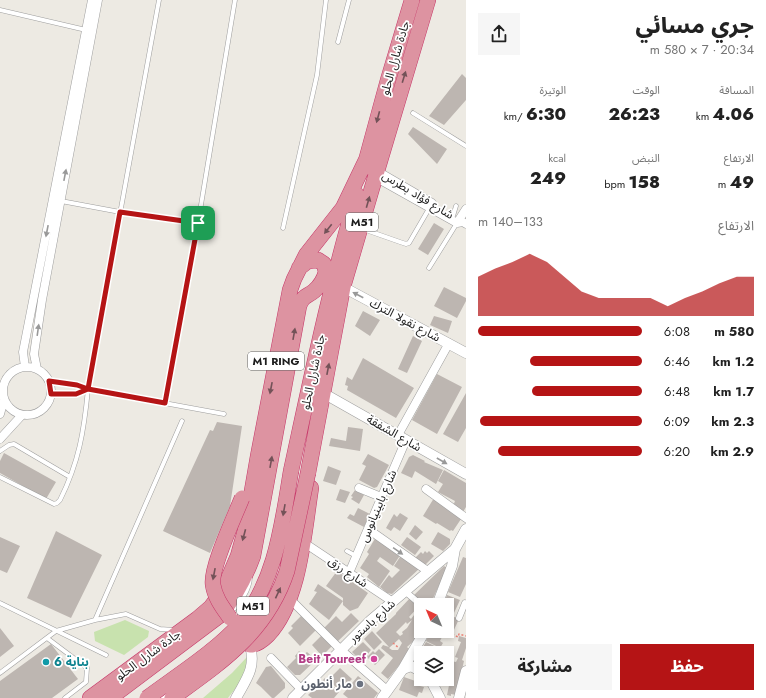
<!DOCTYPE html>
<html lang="ar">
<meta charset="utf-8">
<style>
:root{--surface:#fff;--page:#f6f6f6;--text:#222;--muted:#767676;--accent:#b51415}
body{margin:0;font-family:Jost,"Noto Sans Arabic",sans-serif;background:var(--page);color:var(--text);direction:rtl;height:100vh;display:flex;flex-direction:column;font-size:15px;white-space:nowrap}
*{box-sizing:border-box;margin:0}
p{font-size:13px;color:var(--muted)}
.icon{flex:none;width:22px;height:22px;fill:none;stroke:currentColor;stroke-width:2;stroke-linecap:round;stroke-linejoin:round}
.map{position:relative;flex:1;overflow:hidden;direction:ltr}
.panel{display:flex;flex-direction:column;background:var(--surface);width:300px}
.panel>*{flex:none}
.needle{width:26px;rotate:316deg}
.tools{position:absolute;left:414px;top:598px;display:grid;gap:8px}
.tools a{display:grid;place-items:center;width:40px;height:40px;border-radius:0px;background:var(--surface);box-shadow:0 2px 6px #0003;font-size:20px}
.pin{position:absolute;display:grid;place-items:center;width:34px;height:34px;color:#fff;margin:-17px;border-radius:8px;box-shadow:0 2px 6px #0006}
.round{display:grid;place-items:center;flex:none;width:42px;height:42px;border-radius:0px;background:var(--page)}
.summary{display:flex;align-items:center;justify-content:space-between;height:68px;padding:0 12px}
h1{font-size:22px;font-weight:800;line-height:30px}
.metrics{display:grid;grid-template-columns:repeat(3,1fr);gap:6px;height:68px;padding:4px 12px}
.metrics div{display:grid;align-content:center}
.metrics b{font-size:17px;font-weight:800}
.metrics small{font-size:11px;font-weight:400}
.metrics p{font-size:11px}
.chart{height:112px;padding:8px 12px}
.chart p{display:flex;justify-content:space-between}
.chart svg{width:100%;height:72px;margin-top:4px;fill:var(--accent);opacity:.7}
.button{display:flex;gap:8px;margin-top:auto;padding:8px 12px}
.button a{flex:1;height:46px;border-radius:0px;background:var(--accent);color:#fff;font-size:16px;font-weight:800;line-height:46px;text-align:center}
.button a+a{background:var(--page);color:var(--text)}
ul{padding:0 12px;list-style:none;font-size:13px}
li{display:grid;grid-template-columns:64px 48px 1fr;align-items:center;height:30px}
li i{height:10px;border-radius:5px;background:var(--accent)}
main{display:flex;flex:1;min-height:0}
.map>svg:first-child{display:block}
</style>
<main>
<section class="panel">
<div class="summary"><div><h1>جري مسائي</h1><p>20:34 · 7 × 580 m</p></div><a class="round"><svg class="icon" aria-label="share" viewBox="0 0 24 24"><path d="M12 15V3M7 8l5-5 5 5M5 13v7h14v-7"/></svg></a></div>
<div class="metrics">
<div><p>المسافة</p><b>4.06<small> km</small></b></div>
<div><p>الوقت</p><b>26:23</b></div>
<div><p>الوتيرة</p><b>6:30<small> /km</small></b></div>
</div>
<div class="metrics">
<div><p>الارتفاع</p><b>49<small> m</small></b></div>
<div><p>النبض</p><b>158<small> bpm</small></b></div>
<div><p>kcal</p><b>249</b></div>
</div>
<div class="chart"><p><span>الارتفاع</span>133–140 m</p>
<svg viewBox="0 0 160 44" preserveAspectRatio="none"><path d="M0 44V20L10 15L20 11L30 6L40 11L50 20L60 29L70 33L80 33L90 33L100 33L110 38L120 33L130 29L140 24L150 20L160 20V44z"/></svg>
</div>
<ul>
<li><b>580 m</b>6:08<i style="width:100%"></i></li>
<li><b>1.2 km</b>6:46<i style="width:68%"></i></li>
<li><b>1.7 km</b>6:48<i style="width:67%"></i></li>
<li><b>2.3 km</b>6:09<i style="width:99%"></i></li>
<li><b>2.9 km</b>6:20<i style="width:88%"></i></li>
</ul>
<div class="button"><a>حفظ</a><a>مشاركة</a></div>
</section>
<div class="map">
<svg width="466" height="698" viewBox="0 0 466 698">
<rect width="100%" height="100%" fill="#edeae3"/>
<path fill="#c8e2ae" d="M125,620L149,631L148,637L124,655L95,641L94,632Z
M247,657C250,673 237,686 228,698H203L232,673Z"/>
<path fill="#bdb6b1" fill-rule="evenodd" d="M462,74L466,78V100L444,125L429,116Z
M413,127L447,149L437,164L408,134Z
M434,223L444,229L428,255L418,249Z
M444,287L466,298V301L457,318L434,306Z
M363,311L380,320L370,336L355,326Z
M434,316L452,321L448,333L430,325Z
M413,336L422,341L407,373L398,369Z
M363,358L414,388L396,418L347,390L348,386L345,385L347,377L352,380Z
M437,374L462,387L437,434L412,420Z
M466,393V428L458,442L443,434Z
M217,422L242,426L230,506L210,553L163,531L210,430L213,431Z
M348,427L363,429L360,451L329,446L331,438L346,441Z
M4,453L56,482L46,499L0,473V461Z
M368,454L389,465L377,487L374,488L359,480L366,466L362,464Z
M413,455L425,461L424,462L443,470L436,484L415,471L412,478L401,473L409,457Z
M328,466L341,471L336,485L323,481Z
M444,470L466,483V507L463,512L453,506L455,501L438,492L443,484L438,481Z
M340,489L350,492L345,503L336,500Z
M355,490L364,495L359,504L351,499L353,497L351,496Z
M434,498L461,519L453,531L451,530L450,531L437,523L436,524L423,516Z
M358,508L370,514L364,527L347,518L350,514L354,516Z
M400,513L408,518L400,531L394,527L391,531L386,528L394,514L397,517Z
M415,525L423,532L416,540L409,534Z
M56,531L102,555L71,618L27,598Z
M438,532L450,539V544L443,551L431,544Z
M0,537L20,546L7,573L0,570Z
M376,537L401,554L393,566L380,557L377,561L390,571L379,587L367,577L369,574L360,568L369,554L367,552Z
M407,537L421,547L415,555L401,545Z
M425,551L427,553L429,551L434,556L425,565L415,558L421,552L423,554Z
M402,554L420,568L392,594L387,593L380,587L389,575L392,578L400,570L394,566Z
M463,557L466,558V584L460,597L448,592Z
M444,566L447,568L430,605H424L413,596Z
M337,571L368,593L358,608L350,611L343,605V598L326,586Z
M318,584L343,601L329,620L309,604L317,592L314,591Z
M447,595L460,600L453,615L447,612V605H443Z
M410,598L419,606L409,617L411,619L420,607H421V628L417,638L407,647L409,649L400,664L388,679L381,673L393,658L381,648L383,645L389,647L376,633L396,614V613ZM412,620L407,628L402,632L403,634L400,636L396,632L406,622L407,624ZM399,639L402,643L398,650H392L389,648Z
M351,613L359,621L337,642L324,628L336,616L342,622Z
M447,614L459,619L453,632L447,629Z
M301,616L316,630L300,646L288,633L293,628L291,626Z
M0,628L14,646L0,657Z
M372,631L382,642L374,650L364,639Z
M430,632L442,637L440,641L443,643L440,648L426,641Z
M322,635L333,645L322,656L312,645Z
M459,636L466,638V648L462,660L464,661L456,695L451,694V696L447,695L452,671L448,670L451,661L456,662L458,658L455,657L461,642L458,641Z
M363,642L371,650L367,655L368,656L373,651L375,653L379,649L385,655L375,665L368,658L363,663L352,652Z
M426,642L439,648L436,653L420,652Z
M51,644L78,679L52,698H0V681Z
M299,651L303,655L307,652L316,660L300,675H295L287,667L296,658L295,656Z
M271,666L285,683V688L274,698H272L261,687L256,683L266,667Z
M340,668L352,679L345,686L342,683L337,688L328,680Z
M358,676L378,693L374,698H348L343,694Z
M404,677L421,683L420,686L424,687L422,693L419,692L417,697L399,690Z
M325,678L339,692L334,698H312L308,695Z"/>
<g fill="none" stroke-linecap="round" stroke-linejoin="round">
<g stroke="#9e9e9e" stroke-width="5">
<path id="service" d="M0,10L86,30
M338,42L349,0
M413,113L466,146
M61,201L120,212L198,223
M453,216L456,206
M283,228L317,75L326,0
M363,229L400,242L406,244L409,243L430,207
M429,268L457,223
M49,381L77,385L88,389L224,414
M51,394H76L88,389
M165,403L198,223L235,0
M0,451L9,445L14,444L70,477
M0,477L54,504L57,503L60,500C79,462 84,431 88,389L159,0
M347,551L356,556
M0,603L106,655
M229,614C239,605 250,590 250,577
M95,620L182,421
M47,638L87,668L86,682L65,698
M0,673L56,631L95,620L126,614L160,629L174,630
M161,698L169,692"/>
</g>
<g stroke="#9e9e9e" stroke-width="7">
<path id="pedestrian" d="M406,592L421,605
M459,618L465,603"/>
</g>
<g stroke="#9e9e9e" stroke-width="9">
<path id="minor" d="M377,171L432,203
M375,177L457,223L463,222L466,224
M457,223L466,209
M3 391a24 24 0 1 1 48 0a24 24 0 1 1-48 0Z
M25,367L23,352L92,0
M37,369L34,354L42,300L98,0
M0,414L4,400
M398,435L449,343
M0,439L22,415
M359,488L381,497
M426,489L466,518
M368,529L429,572
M303,542L393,602
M349,573L406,440
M289,598L341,650L388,691
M271,658L301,689"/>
</g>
<g stroke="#9e9e9e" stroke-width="11">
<path id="tertiary" d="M343,287L466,353
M323,393L466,474
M437,605L452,566L455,549L466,529
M417,647L421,660
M403,669L411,666L418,670L421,673
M430,679L440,698
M236,698C247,678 256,668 250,645
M293,698L371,620L455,549
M382,698L403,669L425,631
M459,698L466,671"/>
</g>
<g stroke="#c63668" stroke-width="16">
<path id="motorway" d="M364,168L388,80L412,0
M291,471C311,379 330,286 357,195
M308,473L343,287L377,171L428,0
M238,630L250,645C257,645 263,640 268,635C300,601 304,532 311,488
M90,698L197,619L211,607L219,596L226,584L238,556L245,531L258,456L290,290L294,279L306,255L343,208L367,158
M110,698L219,616C235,598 245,578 253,556L299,306C303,295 307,297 314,291C320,286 324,279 326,272L324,264L318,260L308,261L299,268"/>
</g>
<path stroke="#eb8276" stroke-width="1.5" stroke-dasharray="2 2" stroke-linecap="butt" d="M447,613L454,615
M445,631L458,637L459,634L466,636
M393,643L399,648"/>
<use href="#service" stroke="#fff" stroke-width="4"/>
<use href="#pedestrian" stroke="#fff" stroke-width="6"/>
<use href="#minor" stroke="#fff" stroke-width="8"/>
<use href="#tertiary" stroke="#fff" stroke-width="10"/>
<use href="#motorway" stroke="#dd93a1" stroke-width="15"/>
<g stroke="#c63668" stroke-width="16" stroke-linecap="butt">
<path id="motorway-bridge" d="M230,618C223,608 215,598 213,585C210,568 235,516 242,498
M147,698C175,677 216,651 239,625C276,582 282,524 291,471
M172,698C222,662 267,632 287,571L308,473"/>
</g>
<use href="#motorway-bridge" stroke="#dd93a1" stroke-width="15"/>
</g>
<defs><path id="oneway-solid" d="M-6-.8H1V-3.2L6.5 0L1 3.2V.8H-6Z"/></defs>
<g fill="#735258">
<use href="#oneway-solid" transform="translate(404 77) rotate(-73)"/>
<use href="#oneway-solid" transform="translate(378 117) rotate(105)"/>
<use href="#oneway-solid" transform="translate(368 202) rotate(-74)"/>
<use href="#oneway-solid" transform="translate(328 229) rotate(128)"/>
<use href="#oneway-solid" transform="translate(294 334) rotate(-80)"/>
<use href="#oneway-solid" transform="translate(328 369) rotate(-79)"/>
<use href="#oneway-solid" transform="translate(271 388) rotate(101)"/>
<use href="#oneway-solid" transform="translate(271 462) rotate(-80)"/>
<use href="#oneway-solid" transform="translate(284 510) rotate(100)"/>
<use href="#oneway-solid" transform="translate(244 535) rotate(105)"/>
<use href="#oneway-solid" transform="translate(214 574) rotate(101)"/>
<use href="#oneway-solid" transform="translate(278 593) rotate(-65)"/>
</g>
<g fill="#999">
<use href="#oneway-solid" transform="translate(65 175) rotate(-79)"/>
<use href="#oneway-solid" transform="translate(47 231) rotate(101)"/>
<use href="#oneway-solid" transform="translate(358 295) rotate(-152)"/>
<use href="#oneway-solid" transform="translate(38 330) rotate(-82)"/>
<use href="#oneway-solid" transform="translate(442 461) rotate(30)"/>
<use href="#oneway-solid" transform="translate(398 551) rotate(35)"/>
</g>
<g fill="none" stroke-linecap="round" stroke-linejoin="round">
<g stroke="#fff" stroke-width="8">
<path id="route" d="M198,223L120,212L88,389L76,394H51L49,381L77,385L88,389L165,403L198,223"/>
</g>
<use href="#route" stroke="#b51415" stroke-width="5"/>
</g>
<circle fill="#d1479c" stroke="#fff" stroke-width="1.5" cx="374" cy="659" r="4"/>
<circle fill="#0f9aa8" stroke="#fff" stroke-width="1.5" cx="46" cy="662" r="4"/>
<circle fill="#6b7280" stroke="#fff" stroke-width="1.5" cx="360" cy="684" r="4"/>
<g text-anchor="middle" stroke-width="3.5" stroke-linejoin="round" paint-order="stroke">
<g fill="#fff" stroke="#616161" stroke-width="1">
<rect x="346" y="213" width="32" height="18" rx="3"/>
<rect x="248" y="352" width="56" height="18" rx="3"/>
<rect x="237" y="597" width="32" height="18" rx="3"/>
</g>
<g font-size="11" font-weight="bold" fill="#1d1d1d">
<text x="362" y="226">M51</text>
<text x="276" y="365">M1 RING</text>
<text x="253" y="610">M51</text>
</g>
<g font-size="12" fill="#1d1d1d" stroke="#fff">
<text transform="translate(395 58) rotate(-74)" y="4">جادة شارل الحلو</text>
<text transform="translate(418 195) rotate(31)" y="4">شارع فؤاد بطرس</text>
<text transform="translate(405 320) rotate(28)" y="4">شارع نقولا الترك</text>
<text transform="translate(313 372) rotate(-78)" y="4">جادة شارل الحلو</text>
<text transform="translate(394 433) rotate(30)" y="4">شارع الشفقة</text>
<text transform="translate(378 506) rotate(-67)" y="4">شارع بابينيانوس</text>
<text transform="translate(348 572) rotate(34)" y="4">شارع رزق</text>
<text transform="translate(372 621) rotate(-42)" y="4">شارع باستور</text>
<text transform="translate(148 655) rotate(-36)" y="4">جادة شارل الحلو</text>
</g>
<g font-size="12" font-weight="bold" fill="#b23c85" stroke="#fff" text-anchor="end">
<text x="366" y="663">Beit Toureef</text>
</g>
<g font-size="12" font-weight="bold" fill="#0d838f" stroke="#fff" text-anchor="start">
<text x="54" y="666">بناية 6</text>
</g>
<g font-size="12" font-weight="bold" fill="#5b616d" stroke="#fff" text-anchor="end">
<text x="352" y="688">مار أنطون</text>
</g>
</g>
</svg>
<div class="tools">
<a><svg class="needle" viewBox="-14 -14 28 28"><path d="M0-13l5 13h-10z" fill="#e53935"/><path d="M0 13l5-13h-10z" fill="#767676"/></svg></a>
<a><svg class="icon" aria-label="layers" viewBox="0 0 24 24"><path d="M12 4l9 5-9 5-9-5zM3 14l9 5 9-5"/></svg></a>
</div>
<div class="pin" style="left:198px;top:223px;background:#1e9e55"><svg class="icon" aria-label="arrive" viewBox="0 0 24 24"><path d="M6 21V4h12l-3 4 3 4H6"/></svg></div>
</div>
</main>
